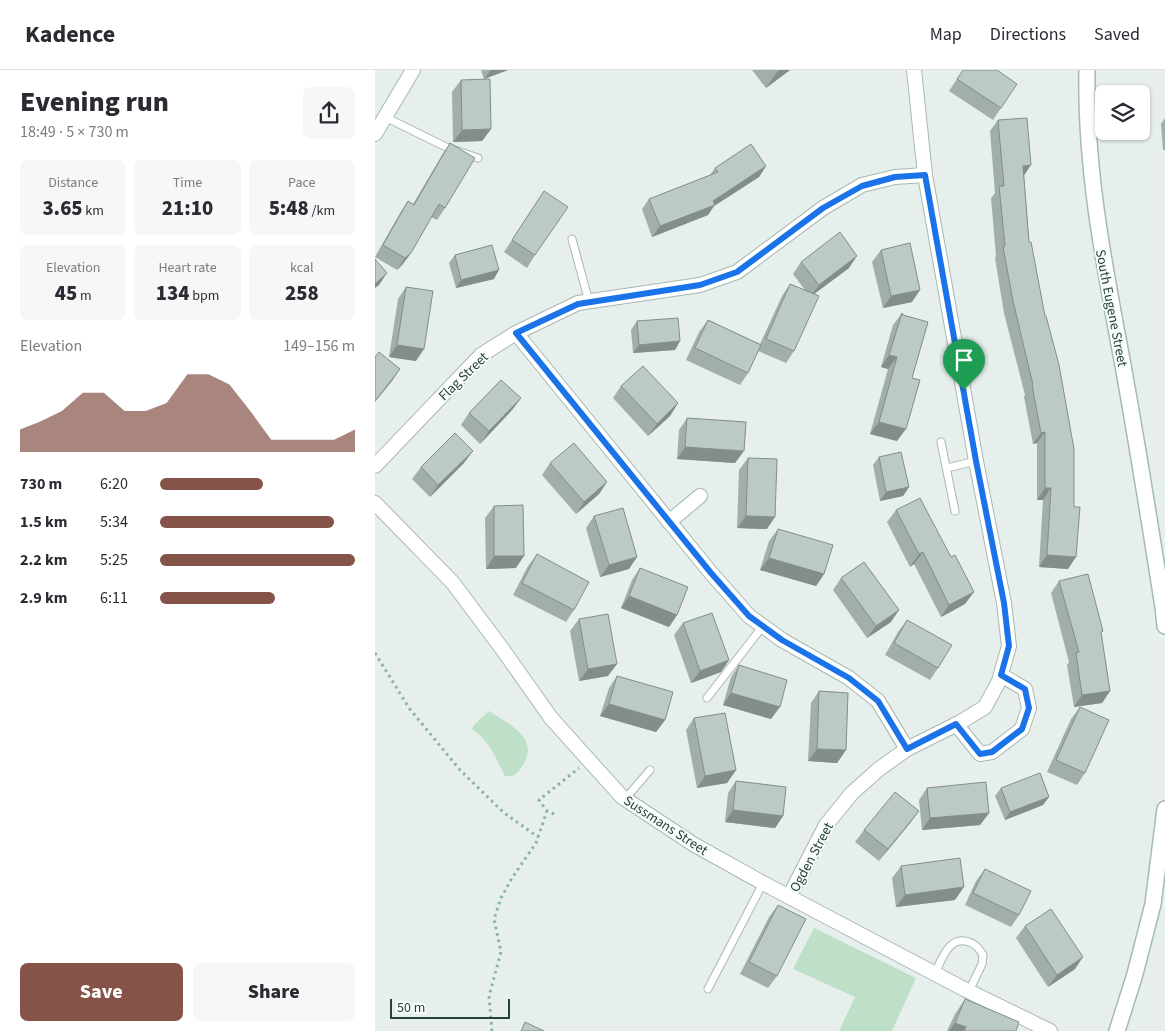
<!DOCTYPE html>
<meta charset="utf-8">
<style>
:root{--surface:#fff;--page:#f7f7f7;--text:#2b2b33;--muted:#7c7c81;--line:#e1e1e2;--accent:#855347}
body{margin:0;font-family:"Source Sans 3",sans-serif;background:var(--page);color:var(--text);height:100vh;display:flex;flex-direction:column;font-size:19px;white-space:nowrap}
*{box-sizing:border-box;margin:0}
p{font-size:16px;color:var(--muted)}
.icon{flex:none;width:28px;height:28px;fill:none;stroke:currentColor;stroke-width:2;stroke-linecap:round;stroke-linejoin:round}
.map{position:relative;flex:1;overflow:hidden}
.details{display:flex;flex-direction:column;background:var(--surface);width:375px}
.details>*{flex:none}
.tools{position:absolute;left:720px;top:15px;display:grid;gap:10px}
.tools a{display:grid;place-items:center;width:55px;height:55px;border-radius:8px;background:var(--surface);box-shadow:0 1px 4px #0004;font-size:25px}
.scale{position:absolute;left:15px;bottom:12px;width:120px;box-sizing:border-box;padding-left:5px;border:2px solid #24423a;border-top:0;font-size:14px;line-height:18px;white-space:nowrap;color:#24423a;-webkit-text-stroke:4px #f7fbf9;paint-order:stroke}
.pin{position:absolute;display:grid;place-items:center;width:42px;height:42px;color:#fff;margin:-51px -21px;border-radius:50% 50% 50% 0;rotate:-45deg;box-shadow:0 0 5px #0007}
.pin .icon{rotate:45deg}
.round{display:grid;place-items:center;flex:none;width:52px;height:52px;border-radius:8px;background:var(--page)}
.head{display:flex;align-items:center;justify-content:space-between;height:85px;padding:0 20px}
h1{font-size:28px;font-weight:800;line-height:38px}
.figures{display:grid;grid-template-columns:repeat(3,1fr);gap:8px;height:85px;padding:5px 20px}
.figures div{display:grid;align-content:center;border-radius:8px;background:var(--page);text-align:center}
.figures b{font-size:21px;font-weight:800}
.figures small{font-size:14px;font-weight:400}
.figures p{font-size:14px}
.chart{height:140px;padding:10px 20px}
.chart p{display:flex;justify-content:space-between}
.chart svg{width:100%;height:90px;margin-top:5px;fill:var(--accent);opacity:.7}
.cta{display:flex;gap:10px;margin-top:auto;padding:10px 20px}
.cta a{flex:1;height:58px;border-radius:8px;background:var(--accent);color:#fff;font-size:20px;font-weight:800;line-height:58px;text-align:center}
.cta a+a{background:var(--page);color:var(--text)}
ul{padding:0 20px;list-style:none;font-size:16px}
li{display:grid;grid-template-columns:80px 60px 1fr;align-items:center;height:38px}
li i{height:12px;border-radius:6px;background:var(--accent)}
header{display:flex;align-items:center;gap:30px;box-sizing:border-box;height:70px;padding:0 25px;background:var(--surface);border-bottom:1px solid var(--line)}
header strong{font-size:24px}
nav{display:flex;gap:28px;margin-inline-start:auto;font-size:18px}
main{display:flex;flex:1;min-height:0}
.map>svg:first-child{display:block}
</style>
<header>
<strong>Kadence</strong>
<nav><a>Map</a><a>Directions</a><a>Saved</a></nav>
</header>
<main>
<section class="details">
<div class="head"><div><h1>Evening run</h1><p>18:49 · 5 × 730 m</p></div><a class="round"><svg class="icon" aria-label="share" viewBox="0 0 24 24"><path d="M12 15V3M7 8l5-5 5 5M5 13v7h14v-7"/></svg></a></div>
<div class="figures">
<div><p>Distance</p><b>3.65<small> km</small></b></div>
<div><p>Time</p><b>21:10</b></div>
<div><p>Pace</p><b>5:48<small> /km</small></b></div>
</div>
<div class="figures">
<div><p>Elevation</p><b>45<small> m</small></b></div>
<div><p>Heart rate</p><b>134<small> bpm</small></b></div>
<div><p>kcal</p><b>258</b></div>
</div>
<div class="chart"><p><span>Elevation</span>149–156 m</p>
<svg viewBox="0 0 160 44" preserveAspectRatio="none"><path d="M0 44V33L10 29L20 24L30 15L40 15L50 24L60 24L70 20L80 6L90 6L100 11L110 24L120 38L130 38L140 38L150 38L160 33V44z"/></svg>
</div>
<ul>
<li><b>730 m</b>6:20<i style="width:53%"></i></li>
<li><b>1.5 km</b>5:34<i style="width:89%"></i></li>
<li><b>2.2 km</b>5:25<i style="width:100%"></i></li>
<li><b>2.9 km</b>6:11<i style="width:59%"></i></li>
</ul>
<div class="cta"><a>Save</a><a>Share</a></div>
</section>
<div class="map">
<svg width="790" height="961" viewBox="0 0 790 961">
<rect width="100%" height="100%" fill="#e6efeb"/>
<path fill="#bfe0c8" d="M114,641C135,655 167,669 146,698C141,705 138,707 130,706C122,690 113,669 97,659L99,655Z
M439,858L541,908L517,961H464L480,927L418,899Z"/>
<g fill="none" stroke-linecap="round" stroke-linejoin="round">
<g stroke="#a8b8b2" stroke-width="9">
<path id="service" d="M10,47L71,77L103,88
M197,169L214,232
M566,372L580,441
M572,398L601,391
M332,628L388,556
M250,729L275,700
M560,903C567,889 574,865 594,872C601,874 604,879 608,885L607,894L594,921
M333,919L388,813"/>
</g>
<g stroke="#a8b8b2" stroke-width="16">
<path id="minor" d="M0,64L38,0
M141,263L336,503L374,546L407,570L474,608L503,631L532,679
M0,396L106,285L141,263L203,233L325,215L362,202L448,138L487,115L520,107L550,105
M0,433L78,513L128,580L176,648L247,727L318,774L388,813L589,919L675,961
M294,452L325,426
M581,654L605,684L617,682L647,659L654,638L650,619L626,605
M414,827L451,755L477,723L504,699L532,679L584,653L610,637L624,611L634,576L629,533L601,391L550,105L539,0"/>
</g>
<g stroke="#a4bbb3" stroke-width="18">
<path id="secondary" d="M712,0C710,98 729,194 747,290C762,372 775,454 788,537L790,556
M742,961L760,904L778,834L790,739"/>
</g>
<path stroke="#86b3a5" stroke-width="3" stroke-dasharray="2.5 4" stroke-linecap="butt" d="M0,583L34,638L85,700L128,742L163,767
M179,744L172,741L164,730L204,698
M117,961L114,926L126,882L119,849L126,828L137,808L161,773L172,741"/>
<use href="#service" stroke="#fff" stroke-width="7"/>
<use href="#minor" stroke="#fff" stroke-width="14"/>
<use href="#secondary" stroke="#fff" stroke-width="15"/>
</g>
<path fill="#a1aea9" d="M106,0H133L109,9Z
M377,0H415L391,18Z
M588,0H622L626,38L618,50L574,21Z
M86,10L116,59L107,71L78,72L77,22Z
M790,48V80H788L786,54Z
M623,50L649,106L654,172L693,499L664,497L668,430H662V373L658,374L649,327L650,325L629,243L620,188L621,186L616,128L620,123L615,61Z
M75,73L70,138L62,150L56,147L36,183L27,195L22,200L0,187L25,143L33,131L38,134L67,85Z
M391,96L384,107L339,136L333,145L277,167L267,139L274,129L335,105L340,98Z
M169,121L160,185L152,198L129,182Z
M506,180L537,232L508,238L497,192Z
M80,185L119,209L81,218L74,193Z
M426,192L474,198L439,224L419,281L411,293L383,281L373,303L365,315L311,290L324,262L333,250L385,274L407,226L415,214L430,220L418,204Z
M31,217L41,291L14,287L23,229Z
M527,243L537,308L522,371L495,364L513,299L506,297L518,255Z
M262,251L305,271L300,280L258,283L256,260Z
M246,316L303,333L295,346L273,366L238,328Z
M146,328L137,340L105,374L86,355L94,343Z
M312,348L360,393L302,389L304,360Z
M504,387L534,417L528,426L505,431L498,395Z
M373,388L392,459L362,458L364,400Z
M89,393L55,427L37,409L46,397Z
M175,393L232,412L224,424L201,444L167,405Z
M119,436L141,498L111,499L110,448Z
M521,440L590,534L566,547L539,494L535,497L512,452Z
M219,446L254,499L225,507L211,458Z
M403,459L449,504L441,516L385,500L394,471Z
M162,484L199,540L191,552L138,525L153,496Z
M265,498L302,545L294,557L246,538L257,510Z
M466,508L516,552L492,568L458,520Z
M684,511L726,564L735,621L727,633L699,637L692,595L694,592L676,523Z
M204,549L233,606L204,611L195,561Z
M532,550L563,598L555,610L510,585L523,562Z
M308,553L354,590L346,602L316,613L299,565Z
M364,595L396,649L348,635L356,607Z
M242,606L290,650L281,662L225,646L234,618Z
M444,621L471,680L462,693L433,691L436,633Z
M705,637L710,703L702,715L672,702L696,649Z
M319,648L361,700L352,713L322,718L311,660Z
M361,711L408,746L400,758L350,752L353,723Z
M552,718L614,743L605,755L547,760L544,730Z
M626,718L668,735L630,750L620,726Z
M544,741L535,753L504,791L480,772L489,760Z
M526,796L580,830L521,837L517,808Z
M610,799L644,845L636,857L590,835L601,811Z
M403,835L402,906L393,918L365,904L394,847Z
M650,856L700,899L673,917L641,868Z
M590,929L641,961H572L580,944Z"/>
<path fill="#838d89" d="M116,0H133L109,9Z
M405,0H415L391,18L402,2Z
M116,59L107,71L78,72L87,60Z
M656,95L648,107V96Z
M391,96L384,107L339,136L333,145L277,167L285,156L338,131Z
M36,183L27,195L22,200L30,188Z
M482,186L474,198L435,227L444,215Z
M124,200L119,209L81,218L86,210Z
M12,203L4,215L0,218V214Z
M545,220L537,232L508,238L516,226Z
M305,271L300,280L258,283L264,275Z
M22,275L49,279L41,291L14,287Z
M514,285L522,287L513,299L506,297Z
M25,299L17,311L0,332V331Z
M146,328L137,340L105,374L114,361Z
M303,333L295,346L273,366L282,354Z
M504,352L531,359L522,371L495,364Z
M670,362L662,373L658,374L666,363Z
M310,377L369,381L360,393L302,389Z
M98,381L89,393L55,427L63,415Z
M232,412L224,424L201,444L209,432Z
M534,417L528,426L505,431L511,422Z
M670,418H676L668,430H662Z
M371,446L400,447L392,459L362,458Z
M548,482L539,494L535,497L544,484Z
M672,485L701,487L693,499L664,497Z
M119,486H149L141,498L111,499Z
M262,487L254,499L225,507L234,495Z
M394,488L449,504L441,516L385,500Z
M599,522L590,534L566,547L574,535Z
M254,526L302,545L294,557L246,538Z
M524,540L516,552L492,568L501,556Z
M354,590L346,602L316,613L325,601Z
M242,594L233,606L204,611L213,599Z
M735,621L727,633L699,637L707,625Z
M356,623L405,637L396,649L348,635Z
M234,634L290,650L281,662L225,646Z
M442,679L471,680L462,693L433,691Z
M361,700L352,713L322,718L330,706Z
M674,727L668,735L630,750L635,742Z
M358,740L408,746L400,758L350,752Z
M544,741L535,753L504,791L513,779Z
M614,743L605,755L547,760L555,748Z
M589,817L580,830L521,837L530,825Z
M708,887L700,899L673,917L682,905Z
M580,953L591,957L588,961H574Z"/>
<path fill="#bbcac4" stroke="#838d89" d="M588,0H622L642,14L626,38L582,9Z
M115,9L116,59L87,60L86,10Z
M652,48L656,95L648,96L654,172H656L670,246H671L684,295L699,379V437H705L701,487L672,485L676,418H670V362L666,363L657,315H658L638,231L628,177L630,176L624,116H629L623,50Z
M75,73L100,88L70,138L64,134L36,183L30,188L8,175L33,131L39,135Z
M376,74L391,96L338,131L340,135L285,156L274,129L343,102L340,98Z
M169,121L193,137L160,185L137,170Z
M465,162L482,186L444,215L426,192Z
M535,173L545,220L516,226L506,180Z
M117,175L124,200L86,210L80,185Z
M0,189L12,203L0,214Z
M415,214L444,226L419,281L391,269Z
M31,217L58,221L49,279L22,275Z
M527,243L528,245L553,252L537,308L545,310L531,359L504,352L522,287L514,285Z
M303,248L305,271L264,275L262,251Z
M333,250L386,275L373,303L320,278Z
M4,282L25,299L0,331V287Z
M268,296L303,333L282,354L246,316Z
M126,310L146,328L114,361L94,343Z
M312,348L371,352L369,381L310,377Z
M80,363L98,381L63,415L46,397Z
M199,373L232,412L209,432L175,393Z
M526,382L534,417L511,422L504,387Z
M373,388L402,389L400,447L371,446Z
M545,428L576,487L580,485L599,522L574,535L548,482L544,484L521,440Z
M148,435L149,486H119V436Z
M248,438L262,487L234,495L219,446Z
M403,459L458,475L449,504L394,488Z
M162,484L214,512L199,540L147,513Z
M489,492L524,540L501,556L466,508Z
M265,498L313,517L302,545L254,526Z
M713,504L728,561L726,562L735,621L707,625L701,583L704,582L684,511Z
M337,543L354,590L325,601L308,553Z
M233,544L242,594L213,599L204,549Z
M532,550L577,575L563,598L519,573Z
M364,595L412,610L405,637L356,623Z
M242,606L298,622L290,650L234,634Z
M444,621L473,623L471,680L442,679Z
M705,637L734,650L710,703L681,690Z
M350,643L361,700L330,706L319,648Z
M665,703L674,727L635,742L626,718Z
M361,711L411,717L408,746L358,740Z
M611,712L614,743L555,748L552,718Z
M520,722L544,741L513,779L489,760Z
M585,788L589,817L530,825L526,796Z
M610,799L656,821L644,845L598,823Z
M403,835L431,849L402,906L374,892Z
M676,839L708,887L682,905L650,856Z
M590,929L644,952L641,961H589L591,957L580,953Z
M150,952L169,961H146Z"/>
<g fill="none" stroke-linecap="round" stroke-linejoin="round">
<g stroke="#fff" stroke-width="10">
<path id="route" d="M550,105L601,391L629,533L634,576L626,605L650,619L654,638L647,659L617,682L605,684L581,654L532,679L503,631L474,608L407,570L374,546L336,503L141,263L203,234L325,215L362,202L448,138L487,116L520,107Z"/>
</g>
<use href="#route" stroke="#1a73e8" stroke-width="6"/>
</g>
<g text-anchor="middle" stroke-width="4" stroke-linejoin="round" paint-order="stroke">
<g font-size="14" fill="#24423a" stroke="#f7fbf9">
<text transform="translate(737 238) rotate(79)" y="5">South Eugene Street</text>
<text transform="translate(88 306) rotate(-44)" y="5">Flag Street</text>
<text transform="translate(291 755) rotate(33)" y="5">Sussmans Street</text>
<text transform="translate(436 787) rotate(-62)" y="5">Ogden Street</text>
</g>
</g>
</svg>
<div class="tools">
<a><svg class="icon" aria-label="layers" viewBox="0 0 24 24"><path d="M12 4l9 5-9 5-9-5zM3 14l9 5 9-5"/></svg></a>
</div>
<div class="scale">50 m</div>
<div class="pin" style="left:589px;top:320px;background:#1e9e55"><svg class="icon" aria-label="arrive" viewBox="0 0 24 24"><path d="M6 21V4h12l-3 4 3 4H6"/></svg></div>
</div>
</main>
